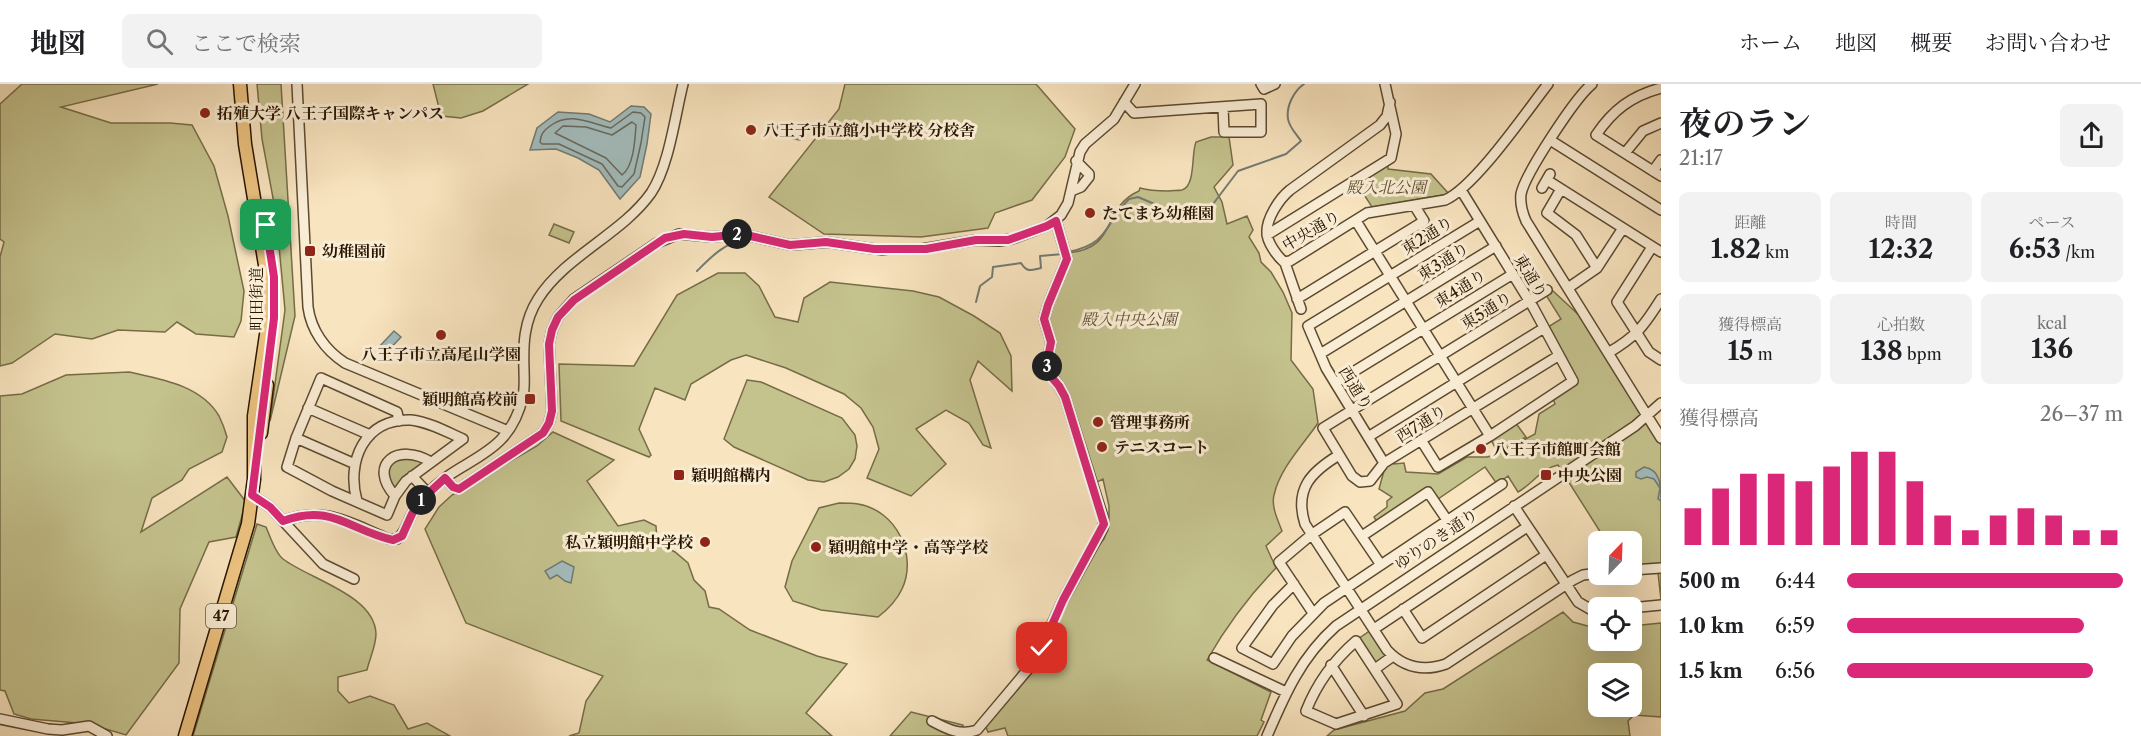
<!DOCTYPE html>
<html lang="ja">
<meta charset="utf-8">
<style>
:root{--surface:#fff;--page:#f2f2f2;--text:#202124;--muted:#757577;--line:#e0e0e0;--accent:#db2777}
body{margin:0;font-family:"Libre Caslon Text","Noto Serif JP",serif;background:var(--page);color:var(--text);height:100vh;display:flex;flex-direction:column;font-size:22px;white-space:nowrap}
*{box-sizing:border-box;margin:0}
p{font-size:20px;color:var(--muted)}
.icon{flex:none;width:33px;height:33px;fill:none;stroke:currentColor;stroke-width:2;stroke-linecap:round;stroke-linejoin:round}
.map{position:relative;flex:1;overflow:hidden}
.drawer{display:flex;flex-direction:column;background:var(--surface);width:480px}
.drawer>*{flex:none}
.needle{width:39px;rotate:23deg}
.buttons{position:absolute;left:1588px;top:447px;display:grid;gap:12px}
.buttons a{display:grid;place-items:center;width:54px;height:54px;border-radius:9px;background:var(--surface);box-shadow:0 6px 24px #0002;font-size:30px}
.pin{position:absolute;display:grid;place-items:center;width:51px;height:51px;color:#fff;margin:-26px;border-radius:12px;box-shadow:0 3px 9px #0006}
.km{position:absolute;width:30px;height:30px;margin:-15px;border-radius:50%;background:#222;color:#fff;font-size:16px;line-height:30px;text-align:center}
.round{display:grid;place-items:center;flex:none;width:63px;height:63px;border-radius:9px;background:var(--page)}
.head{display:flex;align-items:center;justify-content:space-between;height:102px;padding:0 18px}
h1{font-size:33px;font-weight:700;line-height:45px}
.figures{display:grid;grid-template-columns:repeat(3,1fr);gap:9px;height:102px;padding:6px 18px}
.figures div{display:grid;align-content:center;border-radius:9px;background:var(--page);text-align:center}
.figures b{font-size:26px;font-weight:700}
.figures small{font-size:16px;font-weight:400}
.figures p{font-size:16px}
.chart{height:168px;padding:12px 18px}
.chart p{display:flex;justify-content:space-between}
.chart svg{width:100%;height:108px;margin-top:6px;stroke:var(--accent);stroke-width:6}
ul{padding:0 18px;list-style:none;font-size:20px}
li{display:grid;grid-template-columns:96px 72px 1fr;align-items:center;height:45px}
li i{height:15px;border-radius:8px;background:var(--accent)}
header{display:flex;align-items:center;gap:36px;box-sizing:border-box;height:84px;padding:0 30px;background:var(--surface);border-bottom:2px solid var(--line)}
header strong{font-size:28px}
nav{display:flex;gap:33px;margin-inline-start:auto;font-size:21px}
.search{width:420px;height:54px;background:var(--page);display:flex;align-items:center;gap:15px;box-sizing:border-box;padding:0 21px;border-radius:9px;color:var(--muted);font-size:22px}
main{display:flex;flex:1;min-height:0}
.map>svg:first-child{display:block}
</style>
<header>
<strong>地図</strong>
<div class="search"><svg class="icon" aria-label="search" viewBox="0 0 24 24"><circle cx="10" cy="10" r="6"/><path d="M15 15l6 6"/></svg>ここで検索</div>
<nav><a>ホーム</a><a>地図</a><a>概要</a><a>お問い合わせ</a></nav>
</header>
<main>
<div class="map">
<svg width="1661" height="652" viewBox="0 0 1661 652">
<rect width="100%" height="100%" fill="#f8e4bf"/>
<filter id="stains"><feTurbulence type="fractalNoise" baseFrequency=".00333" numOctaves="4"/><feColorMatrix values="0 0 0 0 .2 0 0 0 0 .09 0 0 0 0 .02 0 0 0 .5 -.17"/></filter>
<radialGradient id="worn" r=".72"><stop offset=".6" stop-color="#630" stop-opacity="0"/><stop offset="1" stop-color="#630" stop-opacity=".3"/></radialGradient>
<path fill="#c4c28d" stroke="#766c47" stroke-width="1.5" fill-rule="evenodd" d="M22,0H158L61,23L111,39H170L192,41L214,82L228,132L244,207L241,237L234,253L196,250L177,238L165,248L118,246L92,255L55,250L12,279L0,282V173L4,158L0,155V20Z
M257,0H281L295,232L270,337L285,226L276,130L262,55Z
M433,0H528L483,27L461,34L441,32Z
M845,0H1036L1075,45L1065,73L1032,116L995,129L988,144L921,153L824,150L769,113L839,25Z
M1211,53H1229L1233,81L1214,103L1222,118L1227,140L1247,132L1253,146L1249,153L1259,169L1261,178L1271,188L1283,208L1292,229L1291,276L1313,305L1318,339C1303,361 1280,384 1274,411C1271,423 1278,436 1282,447L1266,462L1276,484C1248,513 1227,541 1207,576L1271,608L1261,636L1264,638L1257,652H1008L1005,644L988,648L986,643L995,629L1039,580L1066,518L1093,469L1104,455L1109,442V422L1103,395L1095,399L1053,292L1051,275L1055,264L1048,234L1068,169C1120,164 1100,124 1139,107L1140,104C1150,107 1158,107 1168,107C1172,106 1178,107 1182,106C1196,102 1191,69 1196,58Z
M1388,81V85L1431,90L1449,110L1372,123L1357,100Z
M554,140L574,148L569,159L549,151Z
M718,189H745L759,202L775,233L798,238L804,214L830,198L913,207L939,213L974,232L1000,249L1011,272L1012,307L978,277L970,296L991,364L983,361L969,339L946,326L916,345L946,380L911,412L867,394L879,365L873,343L861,324L844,310L786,284L746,271L731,276L691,300L685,316L655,304L639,345L651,371L649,373L561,337L559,280L634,282L677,211Z
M1553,207L1581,233L1661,361V516L1657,480L1632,482V458L1606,457L1558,381C1541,384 1533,400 1518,408L1508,392L1497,400L1485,383L1438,415L1429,404L1377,438L1374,433L1387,423V417L1392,413L1379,405L1385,383L1393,378L1394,380L1404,379L1406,388L1438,390L1467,373H1487L1498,370L1535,350L1539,330L1555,320L1553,315L1578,297L1562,273L1548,243L1561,235L1546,211Z
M129,288C160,295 201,301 219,332C222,338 225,346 227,353L222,368L189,385L182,396L152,414L141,448L227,393L246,418L236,453L209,458L180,525L179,579L126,651L89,640L31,635L14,630L5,607L0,606V312L22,310L66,291Z
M747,296L761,298L842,334L855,351L857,362L855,375L849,385L838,393L824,398L808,396L734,363L724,355Z
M1515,338L1526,353L1498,369L1490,354Z
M553,348L614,376L587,397L618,442L644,436L656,442L657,459L675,468L688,479L694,496L705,507L709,523L719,525L750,546L817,572L847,580L806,629L832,652H569L579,649L586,617L603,592L466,539L425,445L439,423L452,411L537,362Z
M401,372L423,375V381L396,405L388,398C388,385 389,379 401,372Z
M839,419C845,419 852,419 858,420C896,426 918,471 902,505C897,516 887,526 878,533L821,526L793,517L785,503L792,477L819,424Z
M257,440L266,443C270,452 275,469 283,475C309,495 375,511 376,550C376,562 369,576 367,586L338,593V607L349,619L370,612L394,621L408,645L427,639L450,652H193Z
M1563,528L1573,538L1599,545V556H1632V542L1661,539V633L1634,631L1628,637L1630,652H1327L1334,646L1405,627L1425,609L1443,605ZM1599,590H1632V622H1599Z
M1371,546L1389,572L1375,581L1358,555Z
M911,628L963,641V652H890Z"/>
<path fill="#a3bcbd" stroke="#727a72" stroke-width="1.5" d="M631,22L644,23L651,30L647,60L640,93L620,115L599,86L578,74L556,65L530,66L537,44L558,28L589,30L610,38Z
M778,40L802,45L800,56L776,51Z
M394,247L401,253L385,270L378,264Z
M1644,383C1661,386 1661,402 1661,417L1658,415L1660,404L1654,395L1647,393L1641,395L1636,393V388Z
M562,477L574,483L571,499L565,497L557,491L550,495L545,487Z"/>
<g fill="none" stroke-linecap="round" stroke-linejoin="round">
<path stroke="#66695f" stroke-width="1.5" d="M633,28L641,29L645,33L641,59L634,90L622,103L618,102L602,80L559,60H542L540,58C541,50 543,47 550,42C570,27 589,39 611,44Z
M632,38L636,41C635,55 634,82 622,91L606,74L555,49L563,42L586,43L612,51Z"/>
<path stroke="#727a72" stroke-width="2" d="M764,160L793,166L830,163
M987,161H1006L1037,151
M853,166L882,171L895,169
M1068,168C1111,159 1103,141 1129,115L1138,113L1178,130L1200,128L1210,124L1238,87L1286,70L1301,57C1297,51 1289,43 1288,35C1286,22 1294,7 1304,0
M928,169L958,163
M697,187C711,173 726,157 747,156
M976,218L980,202L992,193L993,183L1021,179C1027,189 1031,186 1041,184L1040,172L1063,170"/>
<g stroke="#5c4a30" stroke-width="12">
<path id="minor" d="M297,0L308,223C311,246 325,266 345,279L508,347
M1261,0L1264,5L1275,0
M1592,0C1575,14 1525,90 1521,110C1520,119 1522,128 1526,137L1661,354
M1661,4C1631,12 1613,26 1596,51L1661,92
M1124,18L1134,29L1261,20V48H1224L1223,23
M1390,18L1387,32L1380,41L1290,106C1279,115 1266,135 1267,149C1267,158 1277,172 1284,178L1290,177L1367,129L1445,116C1475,103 1526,28 1548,0
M1550,56L1661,126
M1625,69L1643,47L1661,39
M1653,87L1661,76
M1547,96L1661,168
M1542,104L1550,90
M1561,105L1547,129L1576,151L1597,184
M1071,107L1081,103L1089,93V90L1076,77
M1356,137L1490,352
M1267,151L1391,74L1396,50L1385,0
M1652,163L1617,218L1649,268L1661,276
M1285,179L1301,225
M1568,204L1597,184L1623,144
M1547,206L1323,344L1352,392L1360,398L1370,397L1384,379L1558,272
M1297,215L1424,137L1414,121
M1608,269C1637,252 1644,242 1661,215
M1320,270L1496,162
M1335,299L1513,190
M308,324L370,351
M1368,353L1544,244
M296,354L355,380
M1421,356L1438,383L1490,352L1573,297L1533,223L1461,106
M1339,371C1311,388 1294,405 1305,440L1387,566C1403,583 1423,588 1446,580L1573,496L1583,491L1599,489
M1384,379L1326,284L1308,242L1480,137
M412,392L428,409
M445,394L453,403L459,405L543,349L549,339L552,327L549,260L552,246L558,233L574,215L657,159L679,150L712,153L742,150L790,161L826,158L874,165H922L976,156L999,157L1012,155L1047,142L1061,131L1068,119L1080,68L1085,60L1114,35L1135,0
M252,411L270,423L323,480L354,495
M395,412C367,380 398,358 431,378
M357,417C346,378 364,334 411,336C429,338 447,348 463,355L406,397L395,412L387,431L332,407L287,383L296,354L321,294L397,328L399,337
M1514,422L1578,518L1590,525L1599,526
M283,437C325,421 351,440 389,455H397C404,450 407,440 411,432C415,424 420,416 427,410C462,372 509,375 523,312C525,303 524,294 524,285C523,260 524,237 538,215C565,172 622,150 651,109C669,82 675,32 683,0
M1362,452L1428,408L1447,436
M1632,486L1661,484
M1294,500L1273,521L1242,564L1273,580L1292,552L1324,519L1502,400
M1630,524L1661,521
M1403,525L1422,554L1546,471
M1313,529L1279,478L1311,451L1345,428L1381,481
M1374,545L1527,443
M1356,557L1397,620L1336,640L1306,627C1317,599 1333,577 1356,557Z
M1214,574L1286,608
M1331,581L1364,632
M1375,585L1393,572
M0,635L48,645L62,646L89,642L107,652
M932,637C947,645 960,652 977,646L1035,577L1063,516L1103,444V433L1065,313L1059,302L1049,289L1047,279L1051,258L1044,235L1048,221L1067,175L1056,137
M1267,652C1285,610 1301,573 1336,542L1635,342L1661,319"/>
</g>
<g stroke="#281601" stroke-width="15">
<path id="major" d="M261,349L267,301
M185,652L248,440L254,395V332L267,244L266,187L245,60L240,0"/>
</g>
<use href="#minor" stroke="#faedd5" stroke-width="9"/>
<use href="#major" stroke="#ecc280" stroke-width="12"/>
</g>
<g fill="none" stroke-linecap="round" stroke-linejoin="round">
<g stroke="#fff" stroke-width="12">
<path id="route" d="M266,141L274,193V234L252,411L270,423L283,437C332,419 349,446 393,456L402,452L412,430L421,416L445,394L453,403L459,405L543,349L549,339L552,327L549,260L552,246L558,233L574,216L665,154L684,150L712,153L742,150L790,161L826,158L874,165H926L976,156H1008L1047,142L1056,137L1067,175L1048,221L1044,235L1051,258L1047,279L1048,289L1059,302L1065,313L1104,440L1063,516L1042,564"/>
</g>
<use href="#route" stroke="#db2777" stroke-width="8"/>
</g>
<g fill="#8f2418" stroke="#faedd5" stroke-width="2">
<circle cx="205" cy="29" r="6"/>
<circle cx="751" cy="46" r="6"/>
<circle cx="1090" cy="129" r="6"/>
<rect x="304" y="161" width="12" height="12" rx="3"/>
<circle cx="441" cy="251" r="6"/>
<rect x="524" y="309" width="12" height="12" rx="3"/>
<circle cx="1098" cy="338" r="6"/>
<circle cx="1102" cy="363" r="6"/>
<circle cx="1481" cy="365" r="6"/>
<rect x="673" y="385" width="12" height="12" rx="3"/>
<rect x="1540" y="385" width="12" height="12" rx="3"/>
<circle cx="705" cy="458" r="6"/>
<circle cx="816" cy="463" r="6"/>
</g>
<g text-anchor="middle" stroke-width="6" stroke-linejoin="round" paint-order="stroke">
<rect fill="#faedd5" stroke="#675641" stroke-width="1.5" x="206" y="520" width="30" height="24" rx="4.5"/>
<g font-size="15" font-weight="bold" fill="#281601">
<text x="221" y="537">47</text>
</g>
<g font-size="16" font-weight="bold" fill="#281601" stroke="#faedd5" text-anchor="start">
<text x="217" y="35">拓殖大学 八王子国際キャンパス</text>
<text x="763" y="52">八王子市立館小中学校 分校舎</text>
<text x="1102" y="135">たてまち幼稚園</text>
<text x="322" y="173">幼稚園前</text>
<text x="441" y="276" text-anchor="middle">八王子市立高尾山学園</text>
<text x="518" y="321" text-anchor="end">穎明館高校前</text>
<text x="1110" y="344">管理事務所</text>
<text x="1114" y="369">テニスコート</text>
<text x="1493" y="371">八王子市館町会館</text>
<text x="691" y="397">穎明館構内</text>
<text x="1558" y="397">中央公園</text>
<text x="693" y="464" text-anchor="end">私立穎明館中学校</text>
<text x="828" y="469">穎明館中学・高等学校</text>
</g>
<g font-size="16" font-style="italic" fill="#5f5232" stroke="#faedd5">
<text x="1386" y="109">殿入北公園</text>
<text x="1129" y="241">殿入中央公園</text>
</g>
<g font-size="16" fill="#281601" stroke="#faedd5">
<text transform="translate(1311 146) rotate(-30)" y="6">中央通り</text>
<text transform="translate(1427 151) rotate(-32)" y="6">東2通り</text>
<text transform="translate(1443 177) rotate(-32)" y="6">東3通り</text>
<text transform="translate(1531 192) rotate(59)" y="6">東通り</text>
<text transform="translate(1460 204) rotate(-32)" y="6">東4通り</text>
<text transform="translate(256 215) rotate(-90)" y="6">町田街道</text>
<text transform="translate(1486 226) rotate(-32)" y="6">東5通り</text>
<text transform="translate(1356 304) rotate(58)" y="6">西通り</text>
<text transform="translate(1421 339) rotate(-32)" y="6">西7通り</text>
<text transform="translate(1436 455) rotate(-34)" y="6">ゆりのき通り</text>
</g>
</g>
<rect width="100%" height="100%" filter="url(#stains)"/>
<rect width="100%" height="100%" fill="url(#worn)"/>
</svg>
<div class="buttons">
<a><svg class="needle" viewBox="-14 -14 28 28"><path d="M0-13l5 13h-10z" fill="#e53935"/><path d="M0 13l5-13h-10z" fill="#757577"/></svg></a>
<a><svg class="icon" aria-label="locate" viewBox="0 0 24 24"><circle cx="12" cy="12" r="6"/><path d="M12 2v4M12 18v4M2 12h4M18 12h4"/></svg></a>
<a><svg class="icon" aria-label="layers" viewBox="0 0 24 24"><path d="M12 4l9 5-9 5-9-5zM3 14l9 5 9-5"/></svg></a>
</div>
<div class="pin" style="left:266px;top:141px;background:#1e9e55"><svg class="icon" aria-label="arrive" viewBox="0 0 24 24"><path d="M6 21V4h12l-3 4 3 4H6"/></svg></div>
<div class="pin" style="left:1042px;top:564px;background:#d93025"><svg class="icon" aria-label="check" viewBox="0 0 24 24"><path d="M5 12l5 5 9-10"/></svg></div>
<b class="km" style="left:421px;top:416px">1</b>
<b class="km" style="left:737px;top:150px">2</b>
<b class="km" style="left:1047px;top:282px">3</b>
</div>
<section class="drawer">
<div class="head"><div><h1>夜のラン</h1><p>21:17</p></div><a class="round"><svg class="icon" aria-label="share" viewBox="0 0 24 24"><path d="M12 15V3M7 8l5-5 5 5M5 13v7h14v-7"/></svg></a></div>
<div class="figures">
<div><p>距離</p><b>1.82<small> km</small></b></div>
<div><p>時間</p><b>12:32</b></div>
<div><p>ペース</p><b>6:53<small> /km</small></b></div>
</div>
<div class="figures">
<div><p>獲得標高</p><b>15<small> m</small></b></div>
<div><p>心拍数</p><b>138<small> bpm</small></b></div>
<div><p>kcal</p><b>136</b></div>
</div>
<div class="chart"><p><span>獲得標高</span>26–37 m</p>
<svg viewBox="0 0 160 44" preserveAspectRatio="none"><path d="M5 44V29M15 44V21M25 44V15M35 44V15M45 44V18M55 44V12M65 44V6M75 44V6M85 44V18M95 44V32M105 44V38M115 44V32M125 44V29M135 44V32M145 44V38M155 44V38"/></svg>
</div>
<ul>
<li><b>500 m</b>6:44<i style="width:100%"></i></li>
<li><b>1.0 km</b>6:59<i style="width:86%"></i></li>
<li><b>1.5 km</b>6:56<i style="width:89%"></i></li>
</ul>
</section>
</main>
